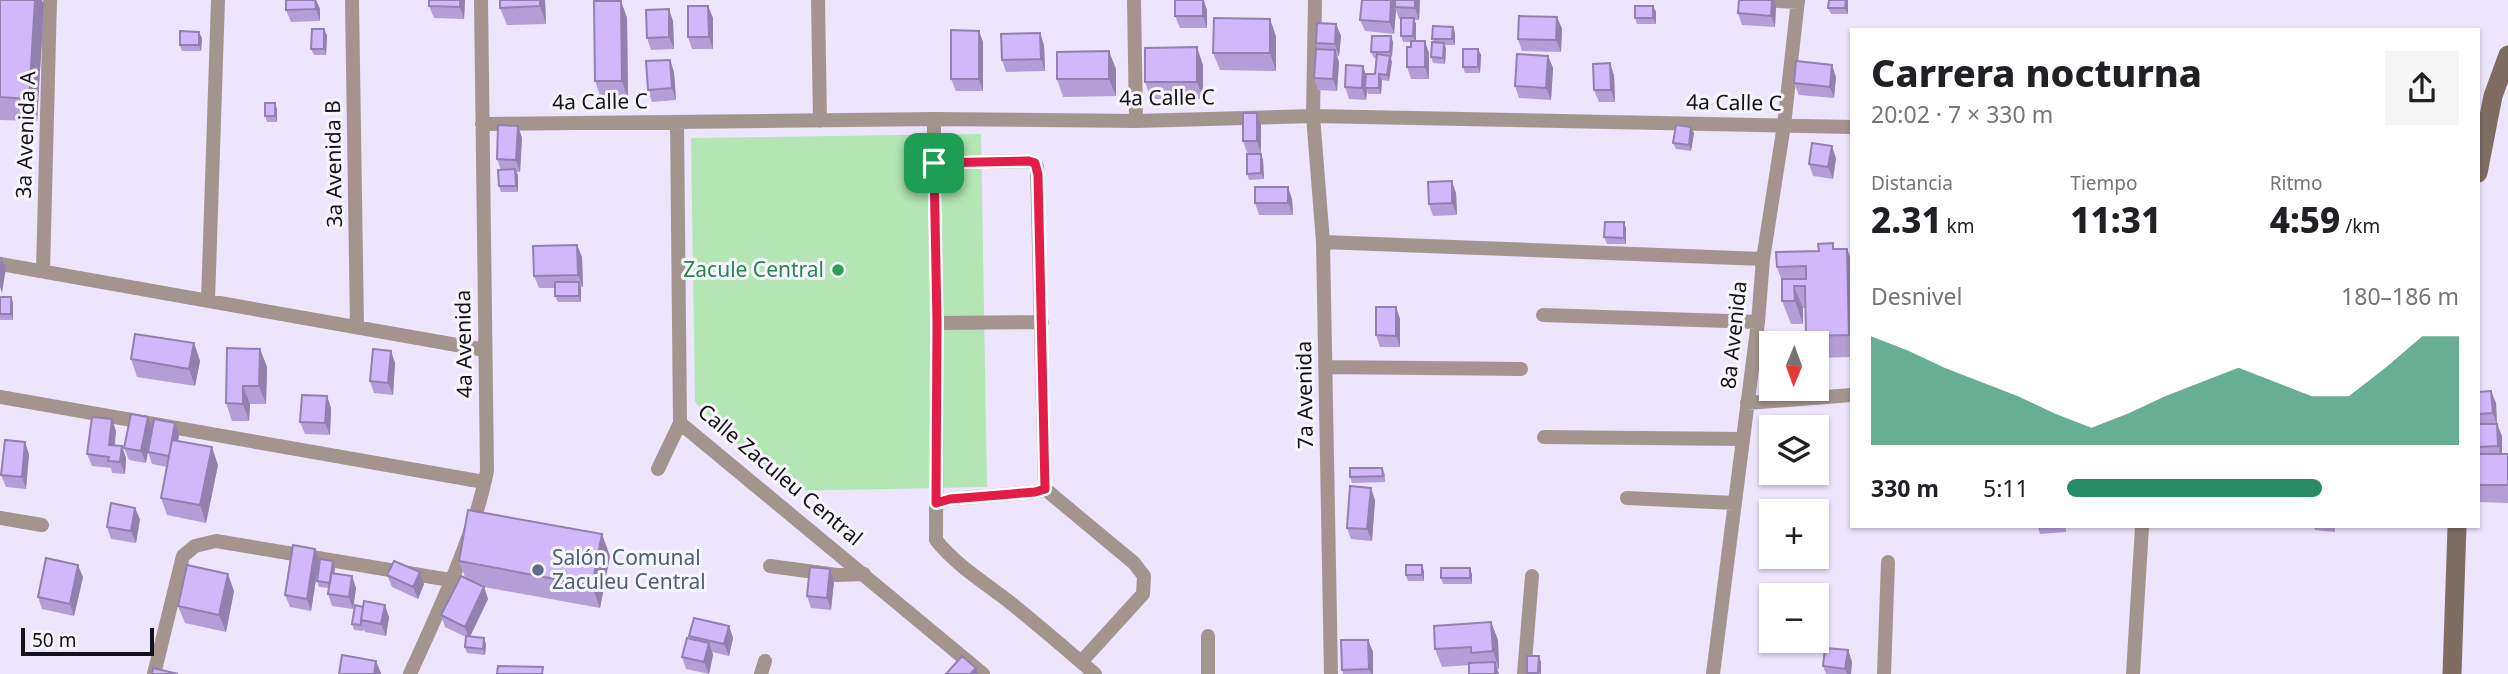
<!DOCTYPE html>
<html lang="es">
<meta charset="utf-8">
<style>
:root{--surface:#fff;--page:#f6f6f6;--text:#202124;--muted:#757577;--accent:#278c67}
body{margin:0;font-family:"Noto Sans",sans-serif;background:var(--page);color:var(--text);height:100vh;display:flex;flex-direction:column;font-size:26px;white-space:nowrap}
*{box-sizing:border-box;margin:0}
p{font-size:23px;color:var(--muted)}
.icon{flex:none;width:38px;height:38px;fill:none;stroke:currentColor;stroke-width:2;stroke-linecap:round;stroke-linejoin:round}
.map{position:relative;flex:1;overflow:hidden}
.details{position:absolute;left:1850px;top:28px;width:630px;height:500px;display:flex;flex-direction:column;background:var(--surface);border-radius:0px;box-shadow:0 2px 5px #0004}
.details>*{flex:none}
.needle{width:46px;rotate:181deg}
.controls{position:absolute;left:1759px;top:331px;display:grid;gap:14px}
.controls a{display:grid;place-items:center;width:70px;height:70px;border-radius:0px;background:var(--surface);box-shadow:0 2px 5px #0004;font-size:35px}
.scale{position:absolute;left:21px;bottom:18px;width:133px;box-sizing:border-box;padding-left:7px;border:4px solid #15111c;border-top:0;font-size:19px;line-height:24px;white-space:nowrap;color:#15111c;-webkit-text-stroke:5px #f7f5fc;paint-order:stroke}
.pin{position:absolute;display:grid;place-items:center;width:60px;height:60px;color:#fff;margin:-30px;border-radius:14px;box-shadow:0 4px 10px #0006}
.round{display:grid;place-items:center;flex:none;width:74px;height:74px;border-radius:0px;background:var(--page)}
.headline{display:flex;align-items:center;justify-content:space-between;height:119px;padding:0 21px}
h1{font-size:38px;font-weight:800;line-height:52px}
.metrics{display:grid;grid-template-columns:repeat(3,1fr);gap:10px;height:119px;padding:7px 21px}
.metrics div{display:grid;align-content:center}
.metrics b{font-size:35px;font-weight:800}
.metrics small{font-size:19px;font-weight:400}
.metrics p{font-size:19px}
.chart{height:196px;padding:14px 21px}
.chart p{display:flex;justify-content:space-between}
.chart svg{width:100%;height:126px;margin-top:7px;fill:var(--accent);opacity:.7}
ul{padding:0 21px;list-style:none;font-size:23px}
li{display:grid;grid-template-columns:112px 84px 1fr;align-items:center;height:52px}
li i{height:18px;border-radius:9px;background:var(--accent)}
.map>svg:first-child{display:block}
</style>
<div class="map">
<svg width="2508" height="674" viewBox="0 0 2508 674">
<rect width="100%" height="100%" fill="#ede4fe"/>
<path fill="#b3e6b4" d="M981,134L987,487L785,491L695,402L691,138Z"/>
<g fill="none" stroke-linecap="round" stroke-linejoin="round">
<path stroke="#a3958d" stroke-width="14" d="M352,0L357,327
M818,0L820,121
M1134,0L1136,121
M1315,0L1313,116L1323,242L1331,674
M1762,0L1798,2
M934,119V163
M677,122L680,423L983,674
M482,124L934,119L1136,121L1313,116L1852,127
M1323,242L1763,259
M0,264L485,350
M43,271L50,0
M208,301L218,0
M1543,315L1758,322
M937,323L1042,322
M1325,367L1521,369
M0,397L484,482
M1747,403L1852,395
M1544,437L1742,439
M658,469L680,423
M1627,498L1734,503
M936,503L950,499L1035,492L1045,489
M0,518L42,525
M770,566L837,575L864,574
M1208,636V674
M1081,662L1143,594L1144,576L1134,563L1045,489L1037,167L1035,163L1029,161L934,163L937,323L936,540C956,565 982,581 1007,600C1037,624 1066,649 1095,674
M154,674L183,556L195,546L216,541L450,580
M410,674C438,612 474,537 487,471L481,0
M761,674L765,661
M1524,674L1532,576
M1713,674L1758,322L1763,259L1784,125L1798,0
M1884,674L1888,562
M2133,674L2142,527"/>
<path stroke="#806d61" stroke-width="19" d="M2478,173L2493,96L2508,55
M2452,674L2457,527"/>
</g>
<path fill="#b39ed7" d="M0,0L44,5L37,121L0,120Z
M286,0H316L320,9V21L291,22L286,10Z
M465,0L464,19L434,18L429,6Z
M500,0H545L546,24L507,25L500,8Z
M1175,0H1204L1207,10V28H1180L1175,16Z
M1362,0H1420L1419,20H1414L1416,24V41L1429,53V79H1411L1407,67L1411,42H1403L1401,36V19H1399L1396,10L1394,34L1365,31L1360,20Z
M1739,0H1775L1776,5L1775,27L1742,25L1738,13Z
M1829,0H1848V14H1831L1828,8Z
M621,1L627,18L628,98H601L595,81Z
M708,6L713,18V49H692L688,37Z
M1653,6L1656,12V24H1637L1635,18Z
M1557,17L1562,29L1561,52L1522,51L1518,39Z
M673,21L674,49L651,50L647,38Z
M1336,24L1341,36L1339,56H1337L1339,62L1337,91L1318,90L1314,78L1318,49L1316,43Z
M1453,27L1455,33V45H1445L1446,49L1445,64L1433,63L1431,57L1434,43L1432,39Z
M327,35L326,55H314L311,49Z
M1276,36V71L1220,70L1213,53Z
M202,38L201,51H182L180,45Z
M983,42V91H956L951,79Z
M1393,42L1389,81L1382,80L1381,94H1368L1367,91L1366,100L1349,99L1345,87L1366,74H1375L1377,58H1374L1371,52Z
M1044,45L1045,71L1006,72L1002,60Z
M1478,49L1481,55L1480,73H1465L1463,67Z
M1548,56L1553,68L1551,100L1519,98L1515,86Z
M670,60L674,72L676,100L652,102L648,90Z
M1203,65V99H1151L1145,82Z
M1116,69V96L1063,97L1057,79Z
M1614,75L1615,102H1599L1594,90Z
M1836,77L1834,98L1799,95L1794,83Z
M277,109V122H267L265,116Z
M1257,113L1261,125V153H1247L1243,141Z
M518,126L522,138L520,172H516L518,192H501L499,186L501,170L497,159Z
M1694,133L1691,151L1676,149L1673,143Z
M1261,154L1263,160L1264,179L1249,180L1247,174Z
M1836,158L1833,179L1813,176L1809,164Z
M1456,193L1457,215L1433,216L1429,204Z
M1292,199L1293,215H1259L1255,203Z
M1626,228V244H1607L1604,237Z
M577,245L582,257L583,287H581V302H558L555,296V288H539L534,276Z
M1835,249L1852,261V357L1816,358V343H1809L1806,336L1805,308H1803V324H1791L1782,301V281L1777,267L1819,251Z
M0,297H11L13,303V320H0Z
M1396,307L1400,319V347H1380L1376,335Z
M194,343L200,361L195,386L137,377L131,359Z
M260,349L267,367L266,404H250L249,421H232L226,403Z
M391,351L395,363L393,395L374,393L370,381Z
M2491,391L2496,403L2497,424L2502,436V454H2508V503L2478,502V392Z
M327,396L331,408L330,435L305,434L300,422Z
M131,414L146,463L129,460L124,448Z
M116,431L115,446H122L126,458L125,474L112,473L111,468L92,466L87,454Z
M179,435L178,441L218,465L206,523L167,515L161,498L167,467L152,464L148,452Z
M29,454L26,489L6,487L1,475Z
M1382,468L1385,474V482L1352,483L1350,477Z
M1375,500L1372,541L1351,539L1347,528Z
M140,519L136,543L111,539L107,527Z
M2038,527H2066V532L2040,534Z
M2314,527H2335V532L2315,530Z
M610,556L600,608L484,587L488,599L470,636L486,644L485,655L467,653L465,647L466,637L445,627L441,615L465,577L459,561Z
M319,561L311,611L290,607L285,595Z
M335,567L334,573L352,576L356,588L353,609L332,606L328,594L329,588L319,587L317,581Z
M830,569L834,581L831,610L811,608L807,596Z
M1424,571V581H1408L1406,575Z
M1472,574V584H1443L1441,578Z
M387,575L424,584L418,599L392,587Z
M83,577L74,616L42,609L38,597Z
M234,591L226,632L185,623L178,606Z
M355,605L389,617L386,636L365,632L364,629L363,631L354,630L352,624Z
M1816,608H1823L1828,620L1827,645L1784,644L1783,640H1816Z
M1491,622L1498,640L1499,669L1469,665L1442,667L1435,649Z
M729,626L733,638L729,656L712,652L713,655L709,674L686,669L682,657L690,639L689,636Z
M1368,640L1373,652V674H1343L1342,670Z
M1848,650L1852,662L1851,674H1826L1823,666Z"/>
<path fill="#9281af" d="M35,0H42L44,5L37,121L29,99Z
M315,0H316L320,9V21L316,9Z
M460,0H465L464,19L460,7Z
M540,0H545L546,24L540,6Z
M1203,0L1207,10V28L1203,16Z
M1391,0H1397L1395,7L1396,10L1394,34L1390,22Z
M1415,0H1420L1419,20L1415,8Z
M1772,0H1775L1776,5L1775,27L1771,16Z
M1846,0H1848V14L1845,8Z
M621,1L627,18L628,98L622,81Z
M708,6L713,18V49L709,37Z
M1653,6L1656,12V24L1653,18Z
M669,9L673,21L674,49L669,37Z
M1557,17L1562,29L1561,52L1556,40Z
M1414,18L1416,24V42L1413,36Z
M1270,19L1276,36V71L1270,53Z
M1336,24L1341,36L1339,56L1335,44Z
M1453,27L1455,33V45L1452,39Z
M324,29L327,35L326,55L324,49Z
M979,31L983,42V91L979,79Z
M199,32L202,38L201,51L199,45Z
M1040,33L1044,45L1045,71L1041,59Z
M1391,36L1393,42L1392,58L1390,52Z
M1425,41L1429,53V79L1425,67Z
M1444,43L1446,49L1445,64L1443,58Z
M1197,47L1203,65V99L1197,82Z
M1478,49L1481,55L1480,73L1478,67Z
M1335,50L1339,62L1337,91L1333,79Z
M1109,51L1116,69V96L1109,79Z
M1390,56L1392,62L1389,81L1387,75Z
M1548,56L1553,68L1551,100L1546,88Z
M670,60L674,72L676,100L672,88Z
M1610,63L1614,75L1615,102L1611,90Z
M1832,65L1836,77L1834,98L1830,87Z
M1363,66L1367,78L1365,88L1367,91L1366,100L1362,88Z
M1379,74L1382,80L1381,94L1379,88Z
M275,103L277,109V122L275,116Z
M1257,113L1261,125V153L1257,141Z
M518,126L522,138L520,172L516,160Z
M1691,127L1694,133L1691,151L1689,145Z
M1832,146L1836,158L1833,179L1828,167Z
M1261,154L1263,160L1264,179L1261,173Z
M515,169L518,175V192L516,186Z
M1452,181L1456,193L1457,215L1452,203Z
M1288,187L1292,199L1293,215L1288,203Z
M1624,222L1626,228V244L1624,238Z
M577,245L582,257L583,287L578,275Z
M1847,249L1852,261V342L1849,335Z
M1,256L6,268L2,293L0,287V264Z
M579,282L581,289V302L579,296Z
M1794,286L1803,308V324L1795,301Z
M11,297L13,303V320L11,314Z
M1396,307L1400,319V347L1396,336Z
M194,343L200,361L195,386L189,369Z
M260,349L267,367L266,404L259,386Z
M391,351L395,363L393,395L388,383Z
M243,386L250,404L249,421L243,404Z
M2491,391L2496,403L2497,425L2493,413Z
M327,396L331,408L330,435L325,423Z
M148,417L152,429L146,463L141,451Z
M112,419L116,431L113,457L109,445Z
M175,423L179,435L173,468L169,456Z
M2497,424L2502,436V458L2498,446Z
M25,442L29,454L26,489L22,477Z
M122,446L126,458L125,474L120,462Z
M212,447L218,465L206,523L200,505Z
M1371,488L1375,500L1372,541L1367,529Z
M135,508L140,519L136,543L131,531Z
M602,534L610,556L600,608L592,586Z
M315,549L319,561L311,611L307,599Z
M333,561L335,567L332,589L330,583Z
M78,565L83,577L74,616L70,604Z
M1422,565L1424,571V581L1422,575Z
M1470,568L1472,574V584L1470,578Z
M830,569L834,581L831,610L827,598Z
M420,572L424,584L418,599L413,587Z
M228,574L234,591L226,632L219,615Z
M352,576L356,588L353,609L349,597Z
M484,587L488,599L469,639L465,627Z
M385,605L389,617L386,636L381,624Z
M1823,608L1828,620L1827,645L1823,633Z
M1491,622L1498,640L1499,669L1493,651Z
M729,626L733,638L729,656L724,644Z
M484,638L486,644L485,655L483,649Z
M1368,640L1373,652V674H1371L1369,669Z
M709,643L713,655L709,674L704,662Z
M1848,650L1852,662L1851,674H1847L1845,669Z
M1539,656L1541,662V674L1538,673Z
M376,661L381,673V674H374Z
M1495,662L1499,674H1495Z
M976,668L978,674H970Z"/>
<path fill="#d0b8fa" stroke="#9281af" stroke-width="2" d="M0,0H35L29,99L0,97Z
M286,0H315L316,9L286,10Z
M429,0H460V7L429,6Z
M500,0H540V6L500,8Z
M1175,0H1203V16H1175Z
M1362,0H1391L1390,22L1360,20Z
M1395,0H1415V8L1395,7Z
M1739,0H1772L1771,16L1738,13Z
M1829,0H1846L1845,8H1828Z
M594,1H621L622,81H595Z
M688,6H708L709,37H688Z
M1635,6H1653V18H1635Z
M669,9V37L647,38L646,10Z
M1519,16L1557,17L1556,40L1518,39Z
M1214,18L1270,19V53H1213Z
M1401,18H1414L1413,36H1401Z
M1317,23L1336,24L1335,44L1316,43Z
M1433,26L1453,27L1452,39H1432Z
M312,29H324V49H311Z
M951,30L979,31V79H951Z
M180,31L199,32V45H180Z
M1040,33L1041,59L1002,60L1001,34Z
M1372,36H1391L1390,52H1371Z
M1411,41H1425V67H1407V47H1411Z
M1432,42L1444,43L1443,58L1431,57Z
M1197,47V82H1145V48Z
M1316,49L1335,50L1333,79L1314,78Z
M1463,49H1478V67H1463Z
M1109,51V79H1057V52Z
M1377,54L1390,56L1387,75L1379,74V88H1365L1366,74H1375Z
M1517,54L1548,56L1546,88L1515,86Z
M670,60L672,88L648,90L646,61Z
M1796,61L1832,65L1830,87L1794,83Z
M1610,63L1611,90H1594L1593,64Z
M1346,65L1363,66L1362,88L1345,87Z
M265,103H275V116H265Z
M1243,113H1257V141H1243Z
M498,125L518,126L516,160L497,159Z
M1676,125L1691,127L1689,145L1673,143Z
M1812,143L1832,146L1828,167L1809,164Z
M1247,154H1261V173L1247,174Z
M515,169L516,186H499L498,170Z
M1452,181V203L1429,204L1428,182Z
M1255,187H1288V203H1255Z
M1605,222H1624V238L1604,237Z
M1833,243V249H1847L1849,335L1806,336L1805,286H1794L1795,301H1782V279H1806V266L1777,267L1776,252L1819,251L1818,244Z
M577,245L578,275L534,276L533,246Z
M555,282H579V296H555Z
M0,297H11V314H0Z
M1376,307H1396V336L1376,335Z
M135,334L194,343L189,369L131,359Z
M227,348L260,349L259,386H243V404L226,403Z
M373,349L391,351L388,383L370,381Z
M2491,391L2493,413L2478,414V392Z
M302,395L327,396L325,423L300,422Z
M131,414L148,417L141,451L124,448Z
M92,417L112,419L109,445L122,446L120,462L108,461L109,457L87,454Z
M154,419L175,423L169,456L148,452Z
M2478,424H2497L2498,446L2478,447Z
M5,440L25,442L22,477L1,475Z
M172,440L212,447L200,505L161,498Z
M2478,454H2508V485H2478Z
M1350,468H1382L1383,476L1350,477Z
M1350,486L1371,488L1367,529L1347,528Z
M111,503L135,508L131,531L107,527Z
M468,510L602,534L592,586L459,561Z
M293,545L315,549L307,599L285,595Z
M46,558L78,565L70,604L38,597Z
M320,559L333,561L330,583L317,581Z
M394,561L420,572L413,587L387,575Z
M187,565L228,574L219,615L178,606Z
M1406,565H1422V575H1406Z
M810,567L830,569L827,598L807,596Z
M1441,568H1470V578H1441Z
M331,573L352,576L349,597L328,594Z
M461,576L484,587L465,627L441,615Z
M364,601L385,605L381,624L361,620Z
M355,605L363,607L361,620V625L352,624Z
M1816,608H1823V633H1816Z
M694,618L729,626L724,644L689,636Z
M1491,622L1493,651L1471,653V647L1435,649L1434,626Z
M466,636L484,638L483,649L465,647Z
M687,638L709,643L704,662L682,657Z
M1341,640H1368L1369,669L1342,670Z
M1825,648L1848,650L1845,669L1823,666Z
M342,655L376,661L374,674H339Z
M962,656L976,668L970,674H946Z
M1527,656H1539L1538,673H1527Z
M1495,662V674H1469V663Z
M498,666L543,667L542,674H497Z
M153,668L178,674H152Z"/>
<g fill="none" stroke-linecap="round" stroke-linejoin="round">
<g stroke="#fff" stroke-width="14">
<path id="route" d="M1029,161L1035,163L1038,175L1045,489L1035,492L950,499L936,503L937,323L934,163Z"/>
</g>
<use href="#route" stroke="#e11d48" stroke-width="9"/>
</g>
<circle fill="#2e9e5b" stroke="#f7f5fc" stroke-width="2.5" cx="838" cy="270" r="7"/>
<circle fill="#5c6f8a" stroke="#f7f5fc" stroke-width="2.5" cx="538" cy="570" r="7"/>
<g text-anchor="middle" stroke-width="6" stroke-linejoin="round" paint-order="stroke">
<g font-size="21" fill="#15111c" stroke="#f7f5fc">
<text transform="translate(1167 98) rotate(-1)" y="7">4a Calle C</text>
<text transform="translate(600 102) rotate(-1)" y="7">4a Calle C</text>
<text transform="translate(1734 103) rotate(1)" y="7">4a Calle C</text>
<text transform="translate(26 135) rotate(-88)" y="7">3a Avenida A</text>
<text transform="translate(334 164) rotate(-91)" y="7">3a Avenida B</text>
<text transform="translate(1734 335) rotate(-84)" y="7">8a Avenida</text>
<text transform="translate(464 344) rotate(-91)" y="7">4a Avenida</text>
<text transform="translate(1305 395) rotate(-91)" y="7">7a Avenida</text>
<text transform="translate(780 475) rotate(40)" y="7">Calle Zaculeu Central</text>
</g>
<g font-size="21" fill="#27864d" stroke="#f7f5fc" text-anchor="end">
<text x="824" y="277">Zacule Central</text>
</g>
<g font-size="21" fill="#4e5e75" stroke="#f7f5fc" text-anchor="start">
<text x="552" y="565">Salón Comunal<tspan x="552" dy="24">Zaculeu Central</tspan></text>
</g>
</g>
</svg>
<div class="controls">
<a><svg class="needle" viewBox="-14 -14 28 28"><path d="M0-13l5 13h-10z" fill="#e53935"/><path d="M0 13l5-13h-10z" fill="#757577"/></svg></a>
<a><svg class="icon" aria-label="layers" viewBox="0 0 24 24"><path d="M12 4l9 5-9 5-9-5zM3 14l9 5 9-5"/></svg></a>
<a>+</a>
<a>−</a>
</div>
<div class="scale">50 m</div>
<div class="pin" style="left:934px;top:163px;background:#1e9e55"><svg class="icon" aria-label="arrive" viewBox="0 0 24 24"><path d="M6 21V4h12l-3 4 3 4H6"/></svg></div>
<section class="details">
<div class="headline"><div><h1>Carrera nocturna</h1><p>20:02 · 7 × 330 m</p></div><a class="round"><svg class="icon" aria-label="share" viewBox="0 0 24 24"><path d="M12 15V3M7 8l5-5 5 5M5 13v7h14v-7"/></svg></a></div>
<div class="metrics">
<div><p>Distancia</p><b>2.31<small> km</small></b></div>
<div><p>Tiempo</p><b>11:31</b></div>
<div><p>Ritmo</p><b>4:59<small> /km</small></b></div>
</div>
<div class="chart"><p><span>Desnivel</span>180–186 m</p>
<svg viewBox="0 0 160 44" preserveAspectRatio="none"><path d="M0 44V6L10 11L20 17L30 22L40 27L50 33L60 38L70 33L80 27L90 22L100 17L110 22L120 27L130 27L140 17L150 6L160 6V44z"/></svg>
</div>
<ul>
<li><b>330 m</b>5:11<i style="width:65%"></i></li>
</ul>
</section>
</div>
